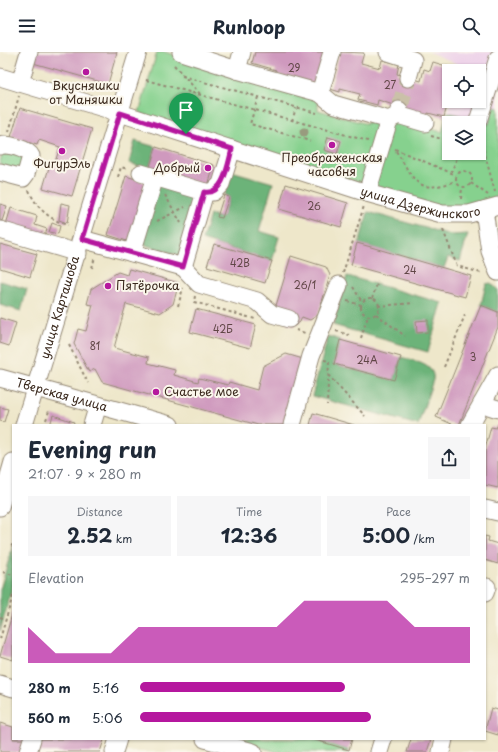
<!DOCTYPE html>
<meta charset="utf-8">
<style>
:root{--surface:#fff;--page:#f6f6f7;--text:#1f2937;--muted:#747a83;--accent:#b5179e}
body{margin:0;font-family:"Playpen Sans",sans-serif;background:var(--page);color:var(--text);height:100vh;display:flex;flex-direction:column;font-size:15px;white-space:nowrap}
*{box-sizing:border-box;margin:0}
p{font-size:13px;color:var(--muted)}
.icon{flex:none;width:22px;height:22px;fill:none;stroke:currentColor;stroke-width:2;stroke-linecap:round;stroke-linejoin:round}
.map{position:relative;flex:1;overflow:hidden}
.drawer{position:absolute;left:12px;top:372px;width:474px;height:316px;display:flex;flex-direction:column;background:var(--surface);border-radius:0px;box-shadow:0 1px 3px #0004}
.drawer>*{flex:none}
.buttons{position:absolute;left:442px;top:12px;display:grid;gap:8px}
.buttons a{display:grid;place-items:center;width:44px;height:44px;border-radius:0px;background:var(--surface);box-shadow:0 1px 3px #0004;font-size:20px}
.pin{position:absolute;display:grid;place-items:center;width:34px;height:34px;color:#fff;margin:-41px -17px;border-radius:50% 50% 50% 0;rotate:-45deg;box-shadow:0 0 4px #0007}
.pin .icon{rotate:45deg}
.round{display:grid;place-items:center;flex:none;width:42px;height:42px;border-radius:0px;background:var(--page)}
.headline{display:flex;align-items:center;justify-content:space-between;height:68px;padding:0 16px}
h1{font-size:22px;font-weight:700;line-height:30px}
.figures{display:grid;grid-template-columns:repeat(3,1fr);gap:6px;height:68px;padding:4px 16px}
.figures div{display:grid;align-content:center;border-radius:0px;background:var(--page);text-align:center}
.figures b{font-size:20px;font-weight:700}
.figures small{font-size:11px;font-weight:400}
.figures p{font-size:11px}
.chart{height:112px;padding:8px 16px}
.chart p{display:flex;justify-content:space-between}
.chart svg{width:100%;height:72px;margin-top:4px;fill:var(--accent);opacity:.7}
ul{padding:0 16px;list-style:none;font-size:13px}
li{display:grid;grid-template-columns:64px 48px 1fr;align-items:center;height:30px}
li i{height:10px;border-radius:5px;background:var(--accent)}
header{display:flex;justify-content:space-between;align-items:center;height:52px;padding:0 16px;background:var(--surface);font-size:18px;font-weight:700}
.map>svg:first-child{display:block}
</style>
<header><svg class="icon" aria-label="menu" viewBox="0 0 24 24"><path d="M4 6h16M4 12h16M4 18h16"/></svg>Runloop<svg class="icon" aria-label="search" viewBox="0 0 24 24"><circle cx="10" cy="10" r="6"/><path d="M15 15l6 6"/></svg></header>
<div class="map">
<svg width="498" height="700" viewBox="0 0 498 700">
<rect width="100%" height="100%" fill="#fbf7ec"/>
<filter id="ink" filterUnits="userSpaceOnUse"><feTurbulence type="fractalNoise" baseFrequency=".025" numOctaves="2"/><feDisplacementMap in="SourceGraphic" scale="8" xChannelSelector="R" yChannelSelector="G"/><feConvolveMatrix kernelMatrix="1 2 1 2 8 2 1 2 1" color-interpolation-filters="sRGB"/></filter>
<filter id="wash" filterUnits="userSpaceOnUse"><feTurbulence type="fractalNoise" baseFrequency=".012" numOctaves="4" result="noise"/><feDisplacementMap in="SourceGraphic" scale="16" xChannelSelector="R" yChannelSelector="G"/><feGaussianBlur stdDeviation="0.9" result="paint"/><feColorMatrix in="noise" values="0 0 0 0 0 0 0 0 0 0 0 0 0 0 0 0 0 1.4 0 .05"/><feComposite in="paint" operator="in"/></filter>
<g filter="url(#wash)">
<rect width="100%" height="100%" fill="#eee7ca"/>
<path fill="#edd1e9" d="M429,0H498V75L448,60L451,49H479V19H461L462,14Z"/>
<path fill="#86d18e" stroke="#607e56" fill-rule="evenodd" d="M157,0H165L235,24L318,47V58L367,72L370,65L399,68L442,80L448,60L489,72L493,54L498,56V148L467,157L440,156L139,61ZM449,71H479V101H449Z
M7,100L22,104L23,117L3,115L0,111L2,102Z
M229,687H310L349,698V700H278Z"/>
<path fill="#6cb379" stroke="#546e4c" d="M135,89L156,95L149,117L129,111Z
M231,119L273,131L259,179L279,185L272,209L202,188L210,163L222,166L229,145L224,143Z
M156,131L199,143L181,204L139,191Z
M368,160L451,183L468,182L460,209L448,205L444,216L359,192Z
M347,224L442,251L428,300L333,273Z
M0,229L27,237L21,259L0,253Z
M491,231L498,238V260L481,253L486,232Z
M328,284L340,288L334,312L394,328L401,305C413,309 436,312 433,328L418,373L312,344Z
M13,493V534L0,579V538Z"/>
<g id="blocks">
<path fill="#cf99be" d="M36,0H117L108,32L33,11Z
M255,0H325L315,33L291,24V27L275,22L276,18L252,11Z
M340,0L364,1L361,11L380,16L382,8L399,12L397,22L421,29L424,17L430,19L433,10L453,16L452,19H449V47L444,65L428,61L427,64L378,48L377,53L358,48L360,42L340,37V40L330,37Z
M20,56L92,77L72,144L43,136L50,112L54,113L60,95L39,88L37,93L11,85Z
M328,85L341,89L337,102L324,98Z
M156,95L214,113L208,134L149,117Z
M126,124L148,131L130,190L108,183Z
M286,132L348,151L341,175L279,157Z
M224,143L229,145L222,166L217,165Z
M61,151L70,153L67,171L59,168Z
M0,152L7,154L2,169L0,168Z
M11,156L37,164L35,173L47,177L44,187L5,176Z
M52,171L60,174L58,182L49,180Z
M357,191L471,224L465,245L351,213Z
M0,192L37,202L30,225L0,216Z
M214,192L272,209L265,231L207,214Z
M291,204L326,215L330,223L318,263L310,268L302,265L300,270L294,274L287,272L275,257Z
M129,217L179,231L173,252L160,261L126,252L114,296L149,305L148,311L175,318L174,323L198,330L199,326L228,333L229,330L257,338L263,314L286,302L303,307L285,373H258L102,330L95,317L89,320L74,292L78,277L86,279L93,253L87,252L91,237L118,220L127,223Z
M481,253L498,260V275L459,373H454L436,365Z
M196,257L256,273L250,296L190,280Z
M0,266L16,271L9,294L0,291Z
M428,268V280L417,281L416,269Z
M340,288L401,305L394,328L334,312Z
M0,355L8,357L4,370L0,369Z
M313,361L354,373H310Z
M53,363L74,370L73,373H50Z
M498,372V436L485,433V397L491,375L496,376Z
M485,484L489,485L488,489L498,492V512L485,508Z
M13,559V608L0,604Z
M491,656L498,658V683L485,679Z
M0,671L13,675V687H25L21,700H0Z
M38,687H101L104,688L100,700H35Z
M312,687H352L349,698Z
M411,687H431L427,700H407Z"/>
</g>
</g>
<g filter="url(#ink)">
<use href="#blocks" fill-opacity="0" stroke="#948874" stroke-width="1"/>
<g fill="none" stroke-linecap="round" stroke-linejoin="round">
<path stroke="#cac1a8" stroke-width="17" stroke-dasharray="17 8" stroke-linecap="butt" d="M399,58L408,26"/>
<g stroke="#948874" stroke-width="19">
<g id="minor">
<path d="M181,0L237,18L320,41L333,52L389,68"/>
<path d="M388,0L413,8L408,26"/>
<path d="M237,18L242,0"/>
<path id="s1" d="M0,25L120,61L367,141L442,162H469L498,154"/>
<path d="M20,31L29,0"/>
<path d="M320,41L332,0"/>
<path d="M398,63L425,71"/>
<path d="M478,69L498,6"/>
<path d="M0,94C7,91 28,97 31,104L26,122L23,126L0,120"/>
<path d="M141,121L205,140H213L221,132L232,97"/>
<path d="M367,141L389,68L398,63L399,58"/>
<path d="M484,158L490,199L498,220"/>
<path d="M0,178L78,201"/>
<path d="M82,187L183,215L205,140"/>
<path d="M132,201L155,125"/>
<path d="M183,215L199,232L257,249L272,262L289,267"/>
<path id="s2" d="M0,326L170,373"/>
<path d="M482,352L498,357"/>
<path id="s3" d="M24,373L138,0"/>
<path d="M92,373L98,353"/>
<path d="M292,373L311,304L339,233"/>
<path d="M470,373L498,323"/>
<path d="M0,455L13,410"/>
<path d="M485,457L498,460"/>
<path d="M485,535H487L485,541"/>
<path d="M0,632L13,636"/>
<path d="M205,687L253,700"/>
<path d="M28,700L32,687"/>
<path d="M114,700L118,687"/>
<path d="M379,700L383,687"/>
<path d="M441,700L444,687"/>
</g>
</g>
<path stroke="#948874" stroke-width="2" stroke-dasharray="3 3" stroke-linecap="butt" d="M174,13L201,43
M182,24L317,61
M146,28L368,89
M258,45L250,72L310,89
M292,69L296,56
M9,80L19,44
M431,84L449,89
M479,93L484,99L495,140
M395,97L456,123
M396,99C416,130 416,143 456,129
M456 127a8 8 0 1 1 16 0a8 8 0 1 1-16 0Z
M451,121L459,101
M118,125L121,115L128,117
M471,131L488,143
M29,138C36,156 50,168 68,173
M165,143L181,171
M461,147L462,135
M157,169L185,155
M443,178L457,214L481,221
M92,216L95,205
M343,221L364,154
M353,235L362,250
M195,244L194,250L255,267
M361 255a9 9 0 1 1 18 0a9 9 0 1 1-18 0Z
M372,247L378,229
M347,249L361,253
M178,254L183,236
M378,254L414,251
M376,262L405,284
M296,278L305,281
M336,279L349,283
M361,286L368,264
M69,293L88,331
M324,308L329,309L327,353
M444,315L465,263
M328,323L365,364
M46,368L49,359
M11,493L13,494
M3,520L13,523
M0,565L6,567
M0,587L13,543"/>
<use href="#minor" stroke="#fff" stroke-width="17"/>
</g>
<circle fill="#989b7e" cx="304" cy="80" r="4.5"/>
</g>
<g fill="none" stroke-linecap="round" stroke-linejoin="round" filter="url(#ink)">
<g stroke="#fff" stroke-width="8">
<path id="route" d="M120,61L232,97C228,111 224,144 204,140L183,215L82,187Z"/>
</g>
<use href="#route" stroke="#b5179e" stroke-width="5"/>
</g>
<g fill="#b5179e" stroke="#fbf7ec" stroke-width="1.5">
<circle cx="86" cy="20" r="4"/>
<circle cx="332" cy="93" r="4"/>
<circle cx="62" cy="99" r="4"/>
<circle cx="208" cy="116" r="4"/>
<circle cx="108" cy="234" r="4"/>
<circle cx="156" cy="340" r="4"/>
</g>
<g text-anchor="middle" stroke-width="4" stroke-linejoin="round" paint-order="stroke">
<g font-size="10" fill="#604646">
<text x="294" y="20">29</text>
<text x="390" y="37">27</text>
<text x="314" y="158">26</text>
<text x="240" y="215">42В</text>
<text x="410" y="222">24</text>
<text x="305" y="237">26/1</text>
<text x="223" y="281">42Б</text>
<text x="95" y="298">81</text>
<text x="473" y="309">3</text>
<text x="367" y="312">24А</text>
</g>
<g font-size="12" fill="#3b2a1e" stroke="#fbf7ec">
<text x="86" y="38">Вкусняшки<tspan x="86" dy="14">от Маняшки</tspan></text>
<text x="332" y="110">Преображенская<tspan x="332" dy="14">часовня</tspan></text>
<text x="62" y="116">ФигурЭль</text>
<text x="200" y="120" text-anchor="end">Добрый</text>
<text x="116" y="238" text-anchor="start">Пятёрочка</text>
<text x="164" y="344" text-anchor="start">Счастье мое</text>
</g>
<g font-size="12" fill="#3b2a1e" stroke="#fbf7ec">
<text dy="4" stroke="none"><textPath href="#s1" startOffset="440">улица Дзержинского</textPath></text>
<text dy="4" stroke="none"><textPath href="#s3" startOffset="123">улица Карташова</textPath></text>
<text dy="4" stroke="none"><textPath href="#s2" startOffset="64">Тверская улица</textPath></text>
</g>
</g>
</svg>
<div class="buttons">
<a><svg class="icon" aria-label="locate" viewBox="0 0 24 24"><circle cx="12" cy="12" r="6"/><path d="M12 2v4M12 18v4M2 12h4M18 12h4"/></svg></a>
<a><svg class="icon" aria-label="layers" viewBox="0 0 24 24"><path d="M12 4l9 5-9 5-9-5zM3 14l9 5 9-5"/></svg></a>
</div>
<div class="pin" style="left:186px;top:82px;background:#1e9e55"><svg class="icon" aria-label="arrive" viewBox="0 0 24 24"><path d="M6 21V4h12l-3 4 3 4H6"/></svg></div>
<section class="drawer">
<div class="headline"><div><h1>Evening run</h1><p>21:07 · 9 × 280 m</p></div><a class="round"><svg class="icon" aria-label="share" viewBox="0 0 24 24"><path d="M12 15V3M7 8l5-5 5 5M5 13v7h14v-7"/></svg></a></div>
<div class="figures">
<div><p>Distance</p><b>2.52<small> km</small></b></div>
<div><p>Time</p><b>12:36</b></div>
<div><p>Pace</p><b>5:00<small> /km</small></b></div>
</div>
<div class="chart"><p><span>Elevation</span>295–297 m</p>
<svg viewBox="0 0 160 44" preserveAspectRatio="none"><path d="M0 44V22L10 38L20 38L30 38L40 22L50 22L60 22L70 22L80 22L90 22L100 6L110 6L120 6L130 6L140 22L150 22L160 22V44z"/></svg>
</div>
<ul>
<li><b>280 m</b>5:16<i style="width:62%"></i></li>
<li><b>560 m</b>5:06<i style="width:70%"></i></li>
</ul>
</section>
</div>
